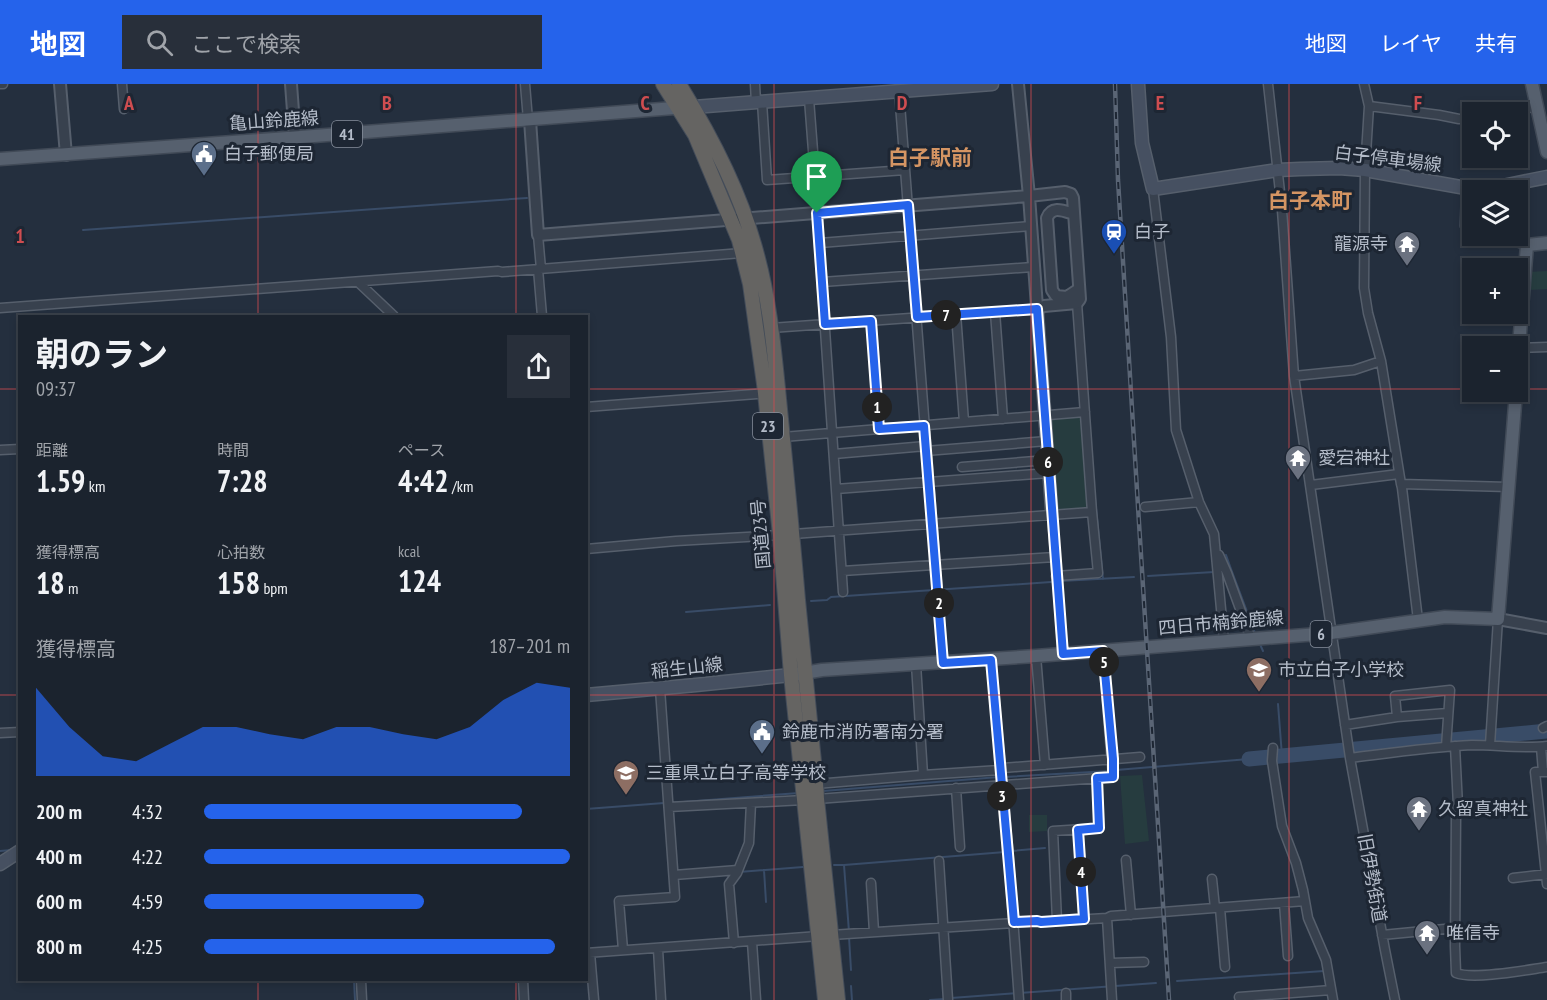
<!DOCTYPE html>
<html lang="ja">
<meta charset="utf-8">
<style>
:root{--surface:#1b232e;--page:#282f3a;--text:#f1f3f6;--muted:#a0a4aa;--line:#39404a;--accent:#2563eb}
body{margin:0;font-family:"PT Sans Narrow","Noto Sans JP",sans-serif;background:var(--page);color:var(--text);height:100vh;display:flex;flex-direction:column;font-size:22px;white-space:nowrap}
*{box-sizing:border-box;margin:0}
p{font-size:20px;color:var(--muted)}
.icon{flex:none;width:33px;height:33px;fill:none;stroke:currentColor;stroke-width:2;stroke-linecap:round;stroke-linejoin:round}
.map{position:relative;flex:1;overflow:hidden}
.panel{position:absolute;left:18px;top:231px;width:570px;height:666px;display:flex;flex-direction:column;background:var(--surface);border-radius:0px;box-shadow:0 3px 9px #0003,0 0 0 2px var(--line)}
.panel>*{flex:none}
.controls{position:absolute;left:1462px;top:18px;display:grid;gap:12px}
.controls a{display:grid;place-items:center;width:66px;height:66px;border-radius:0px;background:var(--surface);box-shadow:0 3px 9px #0003,0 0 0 2px var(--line);font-size:30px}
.pin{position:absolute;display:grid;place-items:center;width:51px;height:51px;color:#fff;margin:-62px -26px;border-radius:50% 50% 50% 0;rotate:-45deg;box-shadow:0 0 6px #0007}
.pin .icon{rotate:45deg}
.km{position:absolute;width:30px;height:30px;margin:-15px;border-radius:50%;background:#222;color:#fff;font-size:16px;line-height:30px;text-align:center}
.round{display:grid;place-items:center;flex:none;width:63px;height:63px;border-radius:0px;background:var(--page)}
.summary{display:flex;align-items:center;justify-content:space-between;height:102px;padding:0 18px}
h1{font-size:33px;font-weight:700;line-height:45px}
.stats{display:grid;grid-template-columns:repeat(3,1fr);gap:9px;height:102px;padding:6px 18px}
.stats div{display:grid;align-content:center}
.stats b{font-size:30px;font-weight:700}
.stats small{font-size:16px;font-weight:400}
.stats p{font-size:16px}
.chart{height:168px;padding:12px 18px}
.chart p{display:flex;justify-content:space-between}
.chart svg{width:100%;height:108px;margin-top:6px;fill:var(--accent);opacity:.7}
ul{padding:0 18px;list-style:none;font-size:20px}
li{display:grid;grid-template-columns:96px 72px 1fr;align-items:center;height:45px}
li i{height:15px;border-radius:8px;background:var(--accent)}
header{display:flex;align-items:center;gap:36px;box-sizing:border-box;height:84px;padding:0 30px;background:var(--accent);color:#fff}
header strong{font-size:28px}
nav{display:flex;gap:33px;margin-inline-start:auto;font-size:21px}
.search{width:420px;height:54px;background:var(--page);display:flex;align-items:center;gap:15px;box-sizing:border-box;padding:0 21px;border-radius:0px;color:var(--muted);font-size:22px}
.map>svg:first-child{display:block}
</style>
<header>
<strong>地図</strong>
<div class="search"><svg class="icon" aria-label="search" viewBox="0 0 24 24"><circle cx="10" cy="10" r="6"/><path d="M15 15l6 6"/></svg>ここで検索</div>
<nav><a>地図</a><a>レイヤ</a><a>共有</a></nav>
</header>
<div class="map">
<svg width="1547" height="916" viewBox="0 0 1547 916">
<rect width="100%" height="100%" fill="#242f3e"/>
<path fill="#263c3f" d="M1547,187V205L1529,206L1528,188Z
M1080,331L1083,334L1088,424L1060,427L1056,424L1050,337L1053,332Z
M1142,691L1149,757L1125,760L1120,692Z
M1029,731H1047V747L1029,748Z"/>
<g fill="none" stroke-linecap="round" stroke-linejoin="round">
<path stroke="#394c67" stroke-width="2" d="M83,146L527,114
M1095,414L1103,495
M1226,471L1231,485
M1228,485H1231L1255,549
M1148,492L1214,488
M1061,497L1134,493
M811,517L827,516L831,513L1051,498
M686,528L770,521
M1259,558L1263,567
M1278,620L1282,672
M1116,686L1249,675
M1005,693L1110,687
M823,707L999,693
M670,719L799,709
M586,725L664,719
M0,767L12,766
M1011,767L1045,764
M834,781H843
M764,786L766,818
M739,788L803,783
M849,848L844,781L1005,768
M849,853L851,886
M354,896L355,916
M1177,897L1324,887
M851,902L852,916
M951,914L1156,899
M930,916L945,915"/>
<path stroke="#394c67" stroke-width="15" d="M1249,675L1547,647"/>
<g stroke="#565f6c" stroke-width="11">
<path id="minor" d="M0,0H3
M122,0L124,25
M525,0L528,36
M755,0L756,19
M1268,0L1282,126L1294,292L1350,674L1385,866L1395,916
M1364,0L1369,22L1365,86L1364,204L1368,229L1381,277L1401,400L1402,404L1418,536
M899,7L943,579
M809,15L815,93
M762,18L767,96L905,86
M1369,22L1439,31L1459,35H1473
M1511,28L1537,22
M816,93L819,129
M1466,104L1465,142L1473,146
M1153,105L1171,253L1176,346L1199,418L1214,450L1224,557
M817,129L843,508
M538,151L541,185
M1493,152L1527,161
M820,159L1031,142
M538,185L542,232
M358,198L394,232
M822,198L1033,183
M0,224L498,187L502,188L742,169
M995,228L1003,335
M956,230L964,338
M871,237L879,345
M771,244L1037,225
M1519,264L1547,263
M1294,292L1354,286L1381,277
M586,323L769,309
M783,353L1085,328
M0,366L20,365
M926,367L1047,357
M834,370L926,362
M962,383L1048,376
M1401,400L1508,403
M1311,401L1399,390
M836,405L1049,389
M1145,423L1199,418
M1052,431L1063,570
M793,450L1092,428
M586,465L676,457L780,451
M1219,471L1227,489L1251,555
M842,487L1055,473
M1056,492L1098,489L1092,428L1077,219
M1036,572L1045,681
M991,576L1008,765L1019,916
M916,580L923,691
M1397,633L1395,612L1450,606L1446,663
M1345,641L1397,633L1448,629
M1543,644L1547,642
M0,649L20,648
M1490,661L1498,535
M1455,662L1458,722L1456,732L1455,862L1456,889C1473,896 1526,886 1547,883
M1541,663L1543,688
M1273,664L1272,677L1282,742L1296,779L1303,806L1308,834L1326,876L1333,916
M1350,674C1390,669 1431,663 1472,661C1497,661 1522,665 1547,662
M1547,688H1535L1547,800
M816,700L923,691L1000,686L1003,684L1140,673
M956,704L960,763
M817,715L1113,693L1103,567
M669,723L804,716
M1078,746L1084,835
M1126,776L1131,831
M939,777L948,916
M674,791L738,786
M1513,794L1547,790
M1212,795L1215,824
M871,799L874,848
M1284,819L1288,872
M1220,824L1225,883
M1107,834L1112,916
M1057,837L1053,747L1099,744L1097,694
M831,851L1014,839L1037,837L1041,838L1107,834L1111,832L1305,817
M1382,851L1455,844
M752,858L756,916
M734,859L729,800L737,789L749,759L751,719
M658,865L661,916
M623,866L619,817L675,813L660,605
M586,869L819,852
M590,869L594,916
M1110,879L1144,878
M361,896L362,916
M523,896L524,916
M1066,909V916
M1239,913L1331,906"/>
</g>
<g stroke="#565f6c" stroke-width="14">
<path id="tertiary" d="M60,0L66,71
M291,0L295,54
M1018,0L1029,112L1052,431
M530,36L538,151L1029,112L1065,108L1071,110L1073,114L1080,215L1077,219L1044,222L1037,225
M1074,130C1064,127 1052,121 1047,134L1052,206L1056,212L1067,213L1079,205
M1498,535L1547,544"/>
</g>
<g stroke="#565f6c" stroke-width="15">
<path id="secondary" d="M1138,0L1142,59L1153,105L1278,86L1300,85L1339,84L1365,86L1466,104H1493L1547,93
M694,23L992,0
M586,611L696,601L791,591
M0,780L20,767"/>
</g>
<g stroke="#414a57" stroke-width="15">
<path id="primary" d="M1532,0L1547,68
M0,75L314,52L687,23
M1518,274L1527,161L1547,159
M798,590L822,586L1036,572L1331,549L1445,533L1498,535L1516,308"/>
</g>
<g stroke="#434c59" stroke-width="16">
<path id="trunk" d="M663,0L695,51L739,156L750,200L764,300L780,451L791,591L825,916
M679,0C710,50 738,103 754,160C771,217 775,276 781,335C787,395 793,456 798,516C802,560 807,603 811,647C813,670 816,692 817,715L838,916"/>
</g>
<use href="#minor" stroke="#38414e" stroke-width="8"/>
<use href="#tertiary" stroke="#38414e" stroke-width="10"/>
<use href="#secondary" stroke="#465061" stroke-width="12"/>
<use href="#primary" stroke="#56606e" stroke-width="12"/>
<use href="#trunk" stroke="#656462" stroke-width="14"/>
<g stroke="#5a6575" stroke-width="4.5">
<path id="rail" d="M1115,0L1118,96L1139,439L1169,916"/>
</g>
<use href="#rail" stroke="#1d2633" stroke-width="2" stroke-dasharray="7" stroke-linecap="butt"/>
</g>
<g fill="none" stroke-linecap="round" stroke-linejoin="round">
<g stroke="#fff" stroke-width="12">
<path id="route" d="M908,121L917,233L1037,225L1063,570L1103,567L1113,675V693L1097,694L1099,744L1078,746L1084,835L1041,838L1037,837L1014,838L991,576L943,579L924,342L879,345L871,237L825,240L817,129Z"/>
</g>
<use href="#route" stroke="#2563eb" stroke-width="8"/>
</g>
<path fill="none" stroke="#ce4d50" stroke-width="1.5" stroke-opacity="0.55" d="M258,0V232M516,0V232M774,0V916M1031,0V916M1289,0V916M0,305H20M586,305H1473M1518,305H1547M0,611H20M586,611H1547M258,896V916M516,896V916"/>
<defs>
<g id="civic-pin" transform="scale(1.35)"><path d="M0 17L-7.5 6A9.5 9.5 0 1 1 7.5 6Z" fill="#5c6f8a" stroke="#1d2633"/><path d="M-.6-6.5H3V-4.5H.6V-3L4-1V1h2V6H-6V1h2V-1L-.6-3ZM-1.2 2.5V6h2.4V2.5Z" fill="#fff"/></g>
<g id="station-pin" transform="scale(1.35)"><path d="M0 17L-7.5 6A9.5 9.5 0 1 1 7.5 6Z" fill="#1a4fb4" stroke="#1d2633"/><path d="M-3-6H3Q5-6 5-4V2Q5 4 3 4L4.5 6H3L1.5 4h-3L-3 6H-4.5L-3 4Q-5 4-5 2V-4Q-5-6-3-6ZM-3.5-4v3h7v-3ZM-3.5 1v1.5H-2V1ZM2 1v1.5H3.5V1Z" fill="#fff"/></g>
<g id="temple-pin" transform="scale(1.35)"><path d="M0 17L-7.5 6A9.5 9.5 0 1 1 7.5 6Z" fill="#6b7280" stroke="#1d2633"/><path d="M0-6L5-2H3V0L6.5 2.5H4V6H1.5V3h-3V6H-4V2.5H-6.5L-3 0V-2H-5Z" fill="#fff"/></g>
<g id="school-pin" transform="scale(1.35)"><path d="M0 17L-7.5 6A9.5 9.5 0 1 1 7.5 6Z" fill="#8d6e63" stroke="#1d2633"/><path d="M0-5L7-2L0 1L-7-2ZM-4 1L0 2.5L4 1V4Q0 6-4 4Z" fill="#fff"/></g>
</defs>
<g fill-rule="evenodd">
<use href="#civic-pin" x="204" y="70"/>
<use href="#station-pin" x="1114" y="148"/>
<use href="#temple-pin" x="1407" y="160"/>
<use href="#temple-pin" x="1298" y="374"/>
<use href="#school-pin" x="1259" y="586"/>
<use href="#civic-pin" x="762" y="648"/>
<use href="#school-pin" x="626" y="689"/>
<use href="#temple-pin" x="1419" y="725"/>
<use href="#temple-pin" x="1427" y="849"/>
</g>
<g text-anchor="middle" stroke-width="6" stroke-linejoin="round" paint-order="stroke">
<g fill="#1d2633" stroke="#878f9c" stroke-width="1.5">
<rect x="332" y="37" width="30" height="26" rx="4.5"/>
<rect x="753" y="329" width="30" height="26" rx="4.5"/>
<rect x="1310.5" y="537" width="21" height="26" rx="4.5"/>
</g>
<g font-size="16" font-weight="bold" fill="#b4bcc9">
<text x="347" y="56">41</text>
<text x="768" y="348">23</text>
<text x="1321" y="556">6</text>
</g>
<g font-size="18" fill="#b4bcc9" stroke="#1d2633">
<text transform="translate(274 37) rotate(-4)" y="6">亀山鈴鹿線</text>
<text transform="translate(1388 75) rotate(7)" y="6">白子停車場線</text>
<text transform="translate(761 450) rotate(-95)" y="6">国道23号</text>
<text transform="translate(1221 539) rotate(-5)" y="6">四日市楠鈴鹿線</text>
<text transform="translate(687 584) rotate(-6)" y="6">稲生山線</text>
<text transform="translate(1372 794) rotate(80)" y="6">旧伊勢街道</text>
</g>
<g font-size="18" fill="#b4bcc9" stroke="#1d2633" text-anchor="start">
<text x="224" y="76">白子郵便局</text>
<text x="1134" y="154">白子</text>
<text x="1388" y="166" text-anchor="end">龍源寺</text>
<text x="1318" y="380">愛宕神社</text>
<text x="1278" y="592">市立白子小学校</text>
<text x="782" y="654">鈴鹿市消防署南分署</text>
<text x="646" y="695">三重県立白子高等学校</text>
<text x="1438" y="731">久留真神社</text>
<text x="1446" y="855">唯信寺</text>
</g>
<g font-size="21" font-weight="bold" fill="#d59563" stroke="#1d2633">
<text x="930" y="81">白子駅前</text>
<text x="1310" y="124">白子本町</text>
</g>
</g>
<g font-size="20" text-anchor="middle" font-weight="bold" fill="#ce4d50" stroke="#1d2633" stroke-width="6" stroke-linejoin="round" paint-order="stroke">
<text x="129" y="26">A</text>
<text x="387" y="26">B</text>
<text x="645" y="26">C</text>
<text x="902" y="26">D</text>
<text x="1160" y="26">E</text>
<text x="1418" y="26">F</text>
<text x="20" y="159">1</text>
</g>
</svg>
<div class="controls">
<a><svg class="icon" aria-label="locate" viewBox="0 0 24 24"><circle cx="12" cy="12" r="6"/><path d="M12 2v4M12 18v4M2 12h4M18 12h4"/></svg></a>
<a><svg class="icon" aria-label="layers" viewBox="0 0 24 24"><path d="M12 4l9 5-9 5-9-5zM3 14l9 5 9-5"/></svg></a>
<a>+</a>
<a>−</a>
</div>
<div class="pin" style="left:817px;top:129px;background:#1e9e55"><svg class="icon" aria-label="arrive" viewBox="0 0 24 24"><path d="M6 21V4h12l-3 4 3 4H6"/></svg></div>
<b class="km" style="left:877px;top:323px">1</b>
<b class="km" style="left:939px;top:519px">2</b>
<b class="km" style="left:1002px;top:712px">3</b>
<b class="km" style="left:1081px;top:788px">4</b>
<b class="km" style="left:1104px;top:578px">5</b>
<b class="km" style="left:1048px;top:378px">6</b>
<b class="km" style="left:946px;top:231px">7</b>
<section class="panel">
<div class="summary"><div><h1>朝のラン</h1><p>09:37</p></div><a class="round"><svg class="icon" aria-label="share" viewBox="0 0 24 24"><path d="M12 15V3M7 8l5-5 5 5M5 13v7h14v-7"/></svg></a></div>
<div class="stats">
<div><p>距離</p><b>1.59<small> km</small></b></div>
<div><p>時間</p><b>7:28</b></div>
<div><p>ペース</p><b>4:42<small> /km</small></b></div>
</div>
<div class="stats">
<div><p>獲得標高</p><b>18<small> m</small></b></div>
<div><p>心拍数</p><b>158<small> bpm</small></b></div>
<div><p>kcal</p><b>124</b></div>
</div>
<div class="chart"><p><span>獲得標高</span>187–201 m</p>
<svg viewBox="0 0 160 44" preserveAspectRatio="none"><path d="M0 44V8L10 24L20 36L30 38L40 31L50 24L60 24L70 27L80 29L90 24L100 24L110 27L120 29L130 24L140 13L150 6L160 8V44z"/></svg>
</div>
<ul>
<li><b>200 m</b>4:32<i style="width:87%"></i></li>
<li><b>400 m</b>4:22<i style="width:100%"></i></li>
<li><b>600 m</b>4:59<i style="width:60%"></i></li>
<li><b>800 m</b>4:25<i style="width:96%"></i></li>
</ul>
</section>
</div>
